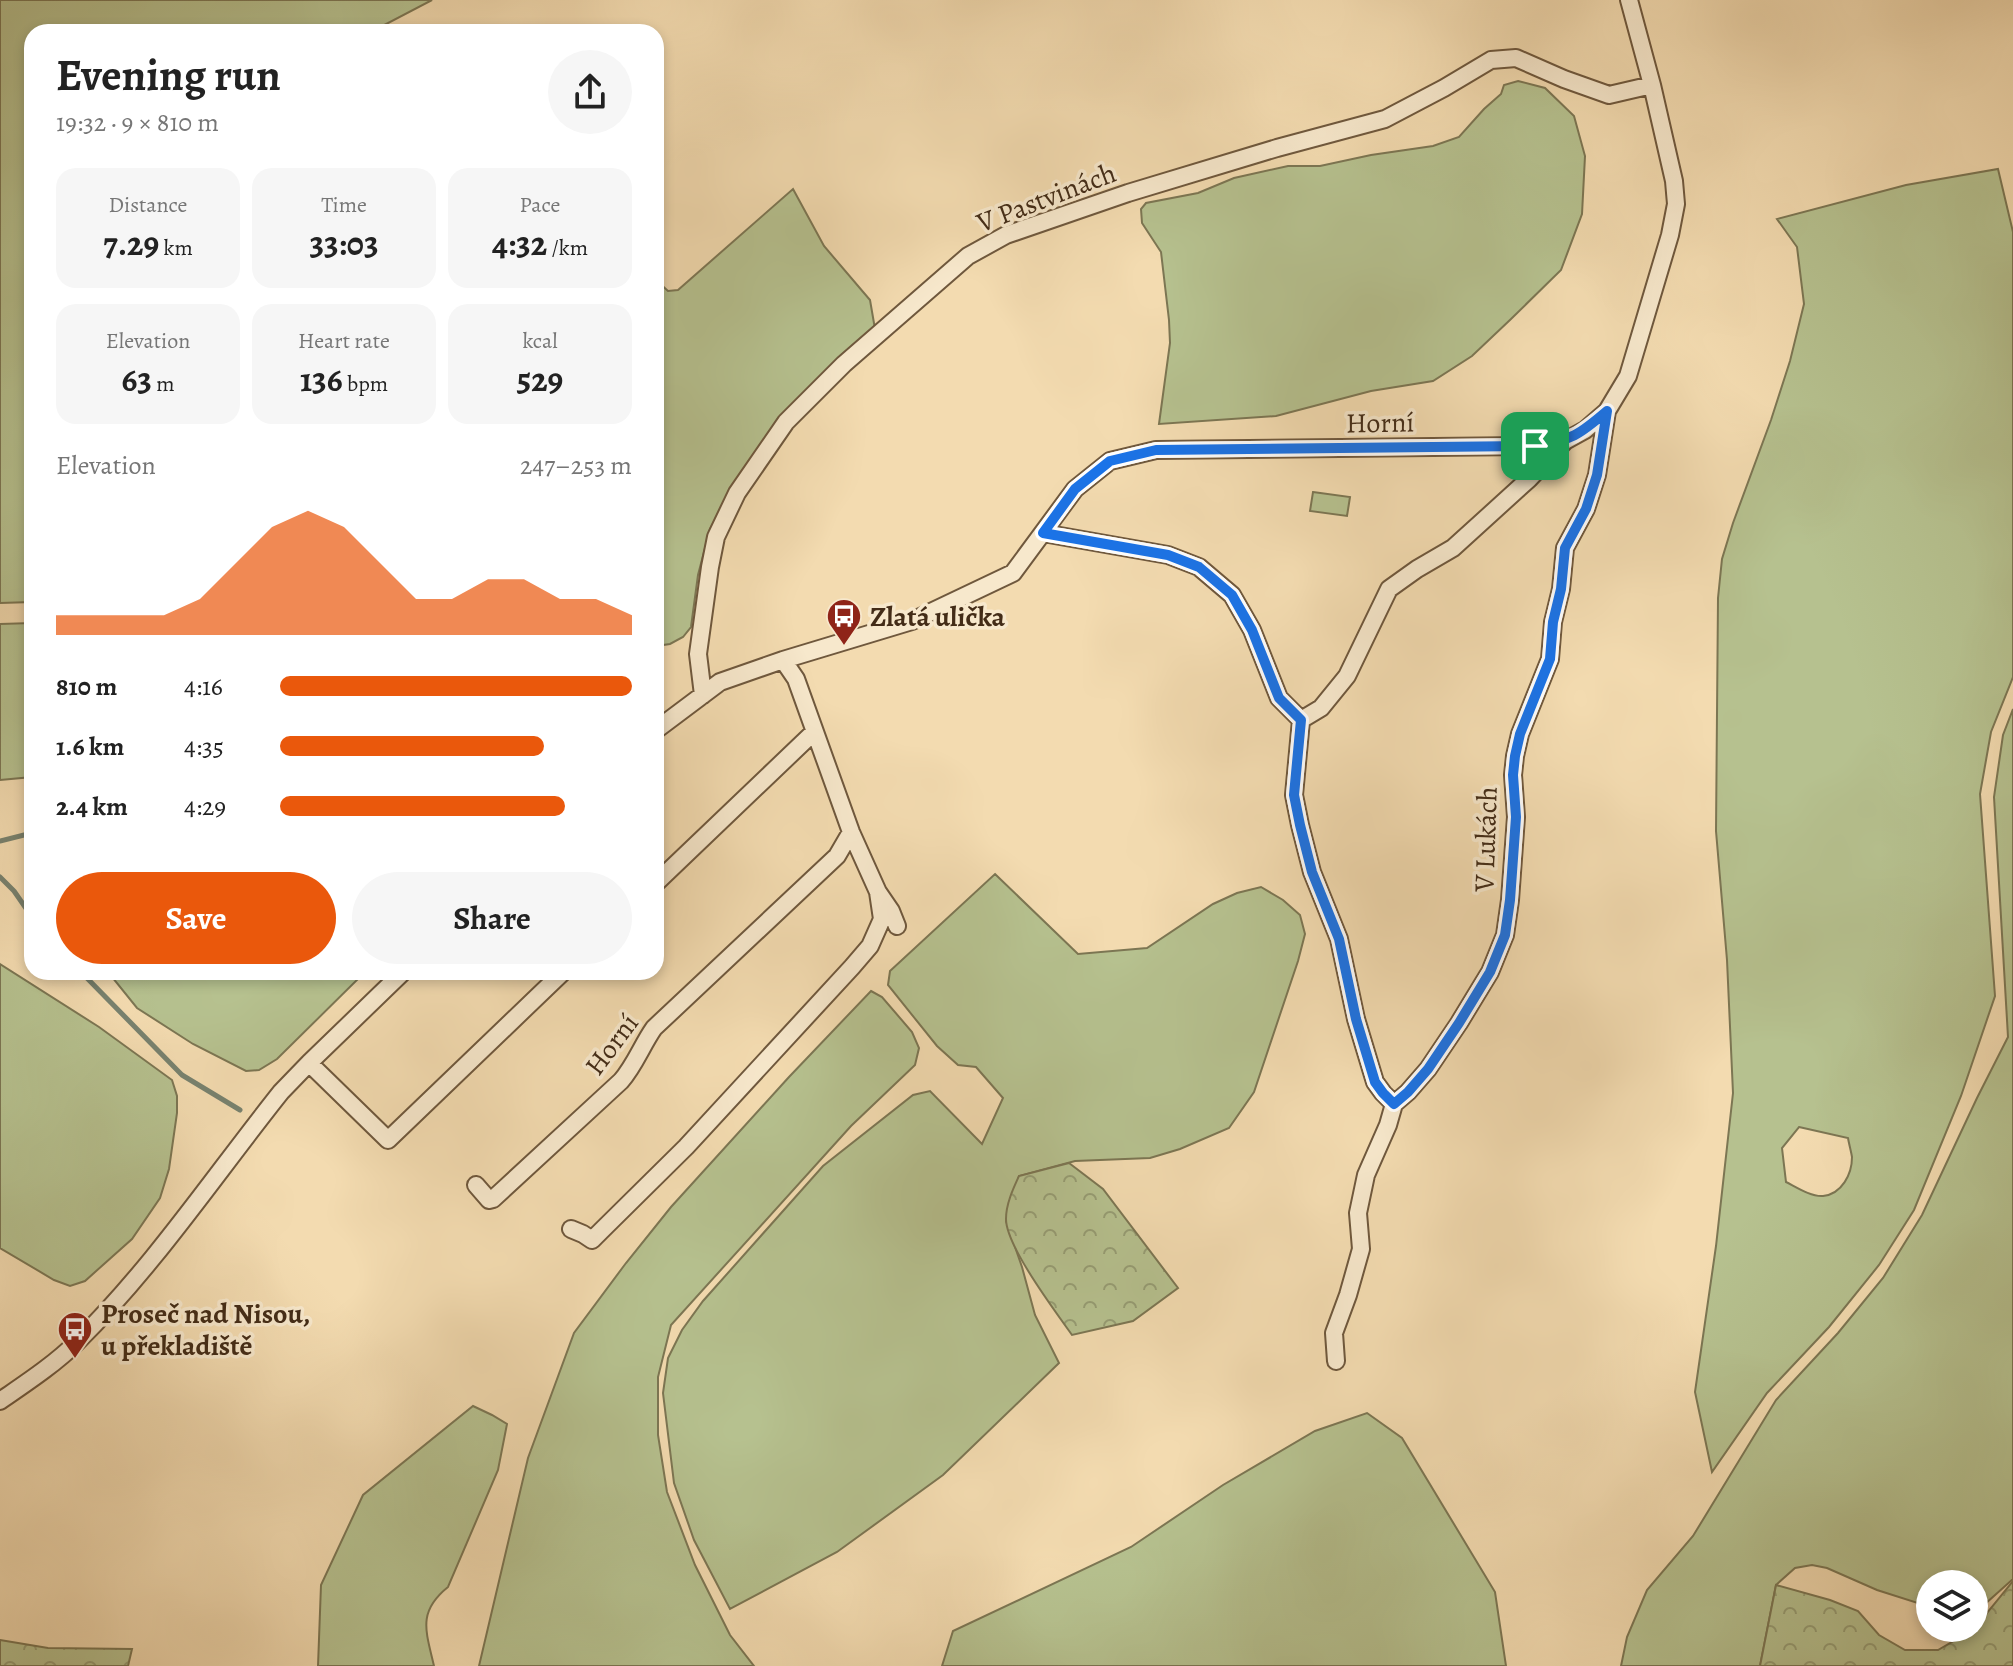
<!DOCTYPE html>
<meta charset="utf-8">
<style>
:root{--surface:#fff;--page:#f6f6f6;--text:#222;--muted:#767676;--accent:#ea580c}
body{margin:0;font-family:Alegreya,serif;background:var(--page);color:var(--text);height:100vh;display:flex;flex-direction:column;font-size:30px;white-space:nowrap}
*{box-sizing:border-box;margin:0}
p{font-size:26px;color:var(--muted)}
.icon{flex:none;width:44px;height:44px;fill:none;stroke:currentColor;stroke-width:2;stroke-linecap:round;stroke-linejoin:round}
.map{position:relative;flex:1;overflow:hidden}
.drawer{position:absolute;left:24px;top:24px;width:640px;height:956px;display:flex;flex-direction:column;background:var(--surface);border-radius:24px;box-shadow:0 4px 12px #0003}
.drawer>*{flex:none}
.controls{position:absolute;left:1916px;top:1570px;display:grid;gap:16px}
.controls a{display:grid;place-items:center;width:72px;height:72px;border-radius:50%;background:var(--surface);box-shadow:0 4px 12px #0003;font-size:40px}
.pin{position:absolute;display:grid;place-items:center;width:68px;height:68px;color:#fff;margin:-34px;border-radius:16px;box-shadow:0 4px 12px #0006}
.round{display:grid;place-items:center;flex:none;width:84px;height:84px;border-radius:42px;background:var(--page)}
.overview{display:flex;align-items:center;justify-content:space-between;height:136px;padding:0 32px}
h1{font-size:44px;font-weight:700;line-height:60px}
.figures{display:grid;grid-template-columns:repeat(3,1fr);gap:12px;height:136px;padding:8px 32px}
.figures div{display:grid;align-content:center;border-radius:20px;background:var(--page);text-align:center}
.figures b{font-size:34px;font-weight:700}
.figures small{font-size:22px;font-weight:400}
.figures p{font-size:22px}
.chart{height:224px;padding:16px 32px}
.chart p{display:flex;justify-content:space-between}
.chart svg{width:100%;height:144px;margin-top:8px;fill:var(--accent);opacity:.7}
.primary-button{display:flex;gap:16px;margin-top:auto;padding:16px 32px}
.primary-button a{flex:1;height:92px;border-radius:48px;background:var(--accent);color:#fff;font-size:32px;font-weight:700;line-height:92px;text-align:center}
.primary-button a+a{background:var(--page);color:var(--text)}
ul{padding:0 32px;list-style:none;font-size:26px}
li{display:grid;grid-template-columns:128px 96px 1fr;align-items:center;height:60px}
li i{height:20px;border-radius:10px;background:var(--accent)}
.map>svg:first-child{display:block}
</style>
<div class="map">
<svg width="2013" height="1666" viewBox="0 0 2013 1666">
<defs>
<pattern id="forest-crowns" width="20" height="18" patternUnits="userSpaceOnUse" patternTransform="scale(2)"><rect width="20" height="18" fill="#b6c18f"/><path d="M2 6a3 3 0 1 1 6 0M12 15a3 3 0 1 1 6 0" fill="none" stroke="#969d74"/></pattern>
</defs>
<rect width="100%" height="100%" fill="#f3dbb0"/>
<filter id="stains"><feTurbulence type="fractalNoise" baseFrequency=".0025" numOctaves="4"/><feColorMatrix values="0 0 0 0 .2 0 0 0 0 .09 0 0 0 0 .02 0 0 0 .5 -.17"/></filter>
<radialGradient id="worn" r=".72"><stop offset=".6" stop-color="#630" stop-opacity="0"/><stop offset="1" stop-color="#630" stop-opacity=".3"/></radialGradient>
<path fill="#b6c18f" stroke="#7c7653" stroke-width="2" fill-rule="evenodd" d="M0,0H432L371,32H32V602L0,603Z
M1518,81L1545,88L1574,116L1585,156L1582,214L1561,270L1511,319L1472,356L1433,381L1371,391L1276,416L1159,424L1170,343L1169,320L1161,252L1142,223L1141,209L1146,203L1198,193L1234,178L1288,166H1320L1371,155L1433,146L1459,137L1484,109L1501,94L1504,85Z
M1998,169L2013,232V677L1991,732L1980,794L1995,996L1961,1096L1914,1210L1879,1265L1829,1327L1767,1393L1712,1472L1695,1392L1716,1246L1733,1093L1727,960L1716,831L1718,598L1722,559L1733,523L1771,420L1790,361L1804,304L1797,247L1777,219L1906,185ZM1799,1127L1848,1138C1849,1144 1851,1151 1852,1157C1852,1174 1842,1194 1823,1196C1811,1197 1796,1187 1786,1182L1782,1148Z
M793,189L824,246L870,300L875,329L789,408L758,450L731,489L710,529L698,575L691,627L683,637L670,644L656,646V280L668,291L678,290Z
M1313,492L1350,497L1347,516L1310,511Z
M32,623V777L0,780V624Z
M2013,709V1579L1985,1604L1974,1606V1584H1930V1607L1877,1590L1827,1568L1812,1565L1795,1568L1776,1585L1760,1666H1621L1627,1637L1647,1590L1693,1536L1776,1400L1838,1333L1883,1278L1922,1215L1977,1098L2008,1037L1994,797L2003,735Z
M995,874L1078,954L1147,948L1213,904L1237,893L1261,887L1283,900L1300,915L1305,934L1298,961L1254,1092L1229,1128L1180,1149L1150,1158L1075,1161L1019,1176L1006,1221L1022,1267L1035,1315L1059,1363L943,1475L837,1552L730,1609L694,1540L674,1483L663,1393L668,1358L682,1330L703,1301L823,1166L913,1095L930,1091L982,1144L1003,1098L976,1067L958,1065L937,1046L888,985L890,971Z
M0,964L99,1027L172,1080L177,1096V1113L169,1169L160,1198L132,1239L85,1281L70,1286L54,1280L0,1248Z
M108,972H365L277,1059L259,1070L246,1071L193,1044L137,1008Z
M871,991L882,997L912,1032L919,1048L915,1065L851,1126L671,1325L658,1377V1435L667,1492L695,1565L730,1635L754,1666H479L528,1458L574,1333L626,1263L671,1207L789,1077Z
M473,1406L492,1415L507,1424L498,1470L448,1587C417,1612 426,1631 434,1666H318L321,1585L363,1495Z
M1367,1413L1402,1438L1495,1592L1506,1666H942L953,1631L1131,1547L1223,1485L1315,1431Z"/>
<path fill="url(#forest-crowns)" stroke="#7c7653" stroke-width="2" d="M1069,1163L1103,1189L1178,1288L1133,1321L1072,1335C1055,1311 1006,1246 1006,1219C1006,1204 1013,1189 1019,1176Z
M2013,1581V1666H1760L1776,1585L1830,1600L1858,1611L1879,1635L1905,1650H1938L1974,1629Z
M0,1640L48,1648L132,1649L128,1666H0Z"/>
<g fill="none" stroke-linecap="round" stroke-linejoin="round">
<path stroke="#78826f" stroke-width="5" d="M0,841L32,833
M0,877L14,891L32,917
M81,972L182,1075L240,1110"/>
<g stroke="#6f583d" stroke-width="20">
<path id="street" d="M1043,533L1168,555L1199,567L1232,595L1252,630L1279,698L1301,720L1294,795L1300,825L1312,872L1339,939L1356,1019L1375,1082L1383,1093L1394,1104
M783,660L796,679L851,832L878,892L891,911L897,926
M703,695L698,654L710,567L716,537L737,493L786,422L844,364L968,256L1006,235L1128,193L1277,148L1385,119L1444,88L1491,60L1516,58L1564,79L1609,95L1652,85
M1301,720L1321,708L1347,676L1389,589L1417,569L1453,548L1529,479L1565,441
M656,730L720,682L783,660L912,621L1013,573L1075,489L1110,461L1156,450L1535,446L1565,441L1585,430L1607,411L1628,376L1670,235L1676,204L1674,181L1652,85L1629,0
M656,883L814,732
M309,1063L388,1140L563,972
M476,1185L489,1200L493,1199L621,1081C635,1065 642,1045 654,1028L837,856L851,832
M571,1229L583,1234L592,1240L601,1231L686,1147L852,967L870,946L882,919L878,892
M1336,1361L1334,1333L1348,1295L1361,1249L1358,1213L1366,1175L1388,1125L1394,1104L1408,1092L1428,1069L1459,1023L1490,972L1505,935L1510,900L1516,817L1513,775L1515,756L1520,734L1550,659L1553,622L1561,589L1565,548L1586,509L1597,475L1607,411
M0,1401C26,1383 55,1364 77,1342C154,1266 214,1176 281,1092L309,1063L403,972"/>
</g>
<use href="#street" stroke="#f7e8cc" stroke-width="16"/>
</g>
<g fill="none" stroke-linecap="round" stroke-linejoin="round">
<g stroke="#fff" stroke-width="16">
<path id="route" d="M1607,411L1597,475L1586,509L1565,548L1561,589L1553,622L1550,659L1520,734L1515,756L1513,775L1516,817L1510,900L1505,935L1490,972L1459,1023L1428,1069L1408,1092L1394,1104L1383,1093L1375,1082L1356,1019L1339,939L1312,872L1300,825L1294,795L1301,720L1279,698L1252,630L1232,595L1199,567L1168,555L1043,533L1075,489L1110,461L1156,450L1535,446C1572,440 1579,435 1607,411Z"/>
</g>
<use href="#route" stroke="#1a73e8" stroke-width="10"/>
</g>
<defs>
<g id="bus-pin" transform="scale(1.8)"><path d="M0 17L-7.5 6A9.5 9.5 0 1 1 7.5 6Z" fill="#8f2418" stroke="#f7e8cc"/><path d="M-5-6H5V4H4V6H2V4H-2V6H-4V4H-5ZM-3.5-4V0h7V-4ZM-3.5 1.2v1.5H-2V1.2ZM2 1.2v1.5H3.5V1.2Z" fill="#fff"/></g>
</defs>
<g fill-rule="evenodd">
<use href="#bus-pin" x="844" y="616"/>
<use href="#bus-pin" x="75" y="1329"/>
</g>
<g text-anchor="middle" stroke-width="7" stroke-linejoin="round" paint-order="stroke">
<g font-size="28" fill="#432c17" stroke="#f7e8cc">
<text transform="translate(1046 197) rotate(-21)" y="10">V Pastvinách</text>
<text transform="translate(1380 422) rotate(-1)" y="10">Horní</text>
<text transform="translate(1485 839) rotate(-88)" y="10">V Lukách</text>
<text transform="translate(611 1044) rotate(-53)" y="10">Horní</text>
</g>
<g font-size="28" font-weight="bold" fill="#432c17" stroke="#f7e8cc" text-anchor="start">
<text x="870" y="626">Zlatá ulička</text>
<text x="101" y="1323">Proseč nad Nisou,<tspan x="101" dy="32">u překladiště</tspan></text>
</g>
</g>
<rect width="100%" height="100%" filter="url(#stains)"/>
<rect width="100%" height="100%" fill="url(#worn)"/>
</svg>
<div class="controls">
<a><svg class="icon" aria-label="layers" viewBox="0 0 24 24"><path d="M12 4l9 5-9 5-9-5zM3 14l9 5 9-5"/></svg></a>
</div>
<div class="pin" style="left:1535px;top:446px;background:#1e9e55"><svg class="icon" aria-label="arrive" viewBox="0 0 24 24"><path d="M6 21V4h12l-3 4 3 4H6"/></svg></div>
<section class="drawer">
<div class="overview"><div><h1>Evening run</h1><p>19:32 · 9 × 810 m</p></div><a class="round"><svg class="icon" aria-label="share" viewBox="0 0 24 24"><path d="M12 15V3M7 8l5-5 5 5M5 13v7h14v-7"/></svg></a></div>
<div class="figures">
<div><p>Distance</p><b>7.29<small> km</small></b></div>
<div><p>Time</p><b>33:03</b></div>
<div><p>Pace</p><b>4:32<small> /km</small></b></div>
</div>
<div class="figures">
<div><p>Elevation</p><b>63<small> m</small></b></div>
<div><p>Heart rate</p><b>136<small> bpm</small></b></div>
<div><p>kcal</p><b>529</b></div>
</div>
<div class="chart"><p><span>Elevation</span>247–253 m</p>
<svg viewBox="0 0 160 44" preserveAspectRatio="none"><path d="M0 44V38L10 38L20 38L30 38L40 33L50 22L60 11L70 6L80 11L90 22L100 33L110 33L120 27L130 27L140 33L150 33L160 38V44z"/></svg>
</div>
<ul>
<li><b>810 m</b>4:16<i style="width:100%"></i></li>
<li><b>1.6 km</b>4:35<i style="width:75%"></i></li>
<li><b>2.4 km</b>4:29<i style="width:81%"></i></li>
</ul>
<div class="primary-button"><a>Save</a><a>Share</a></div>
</section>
</div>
